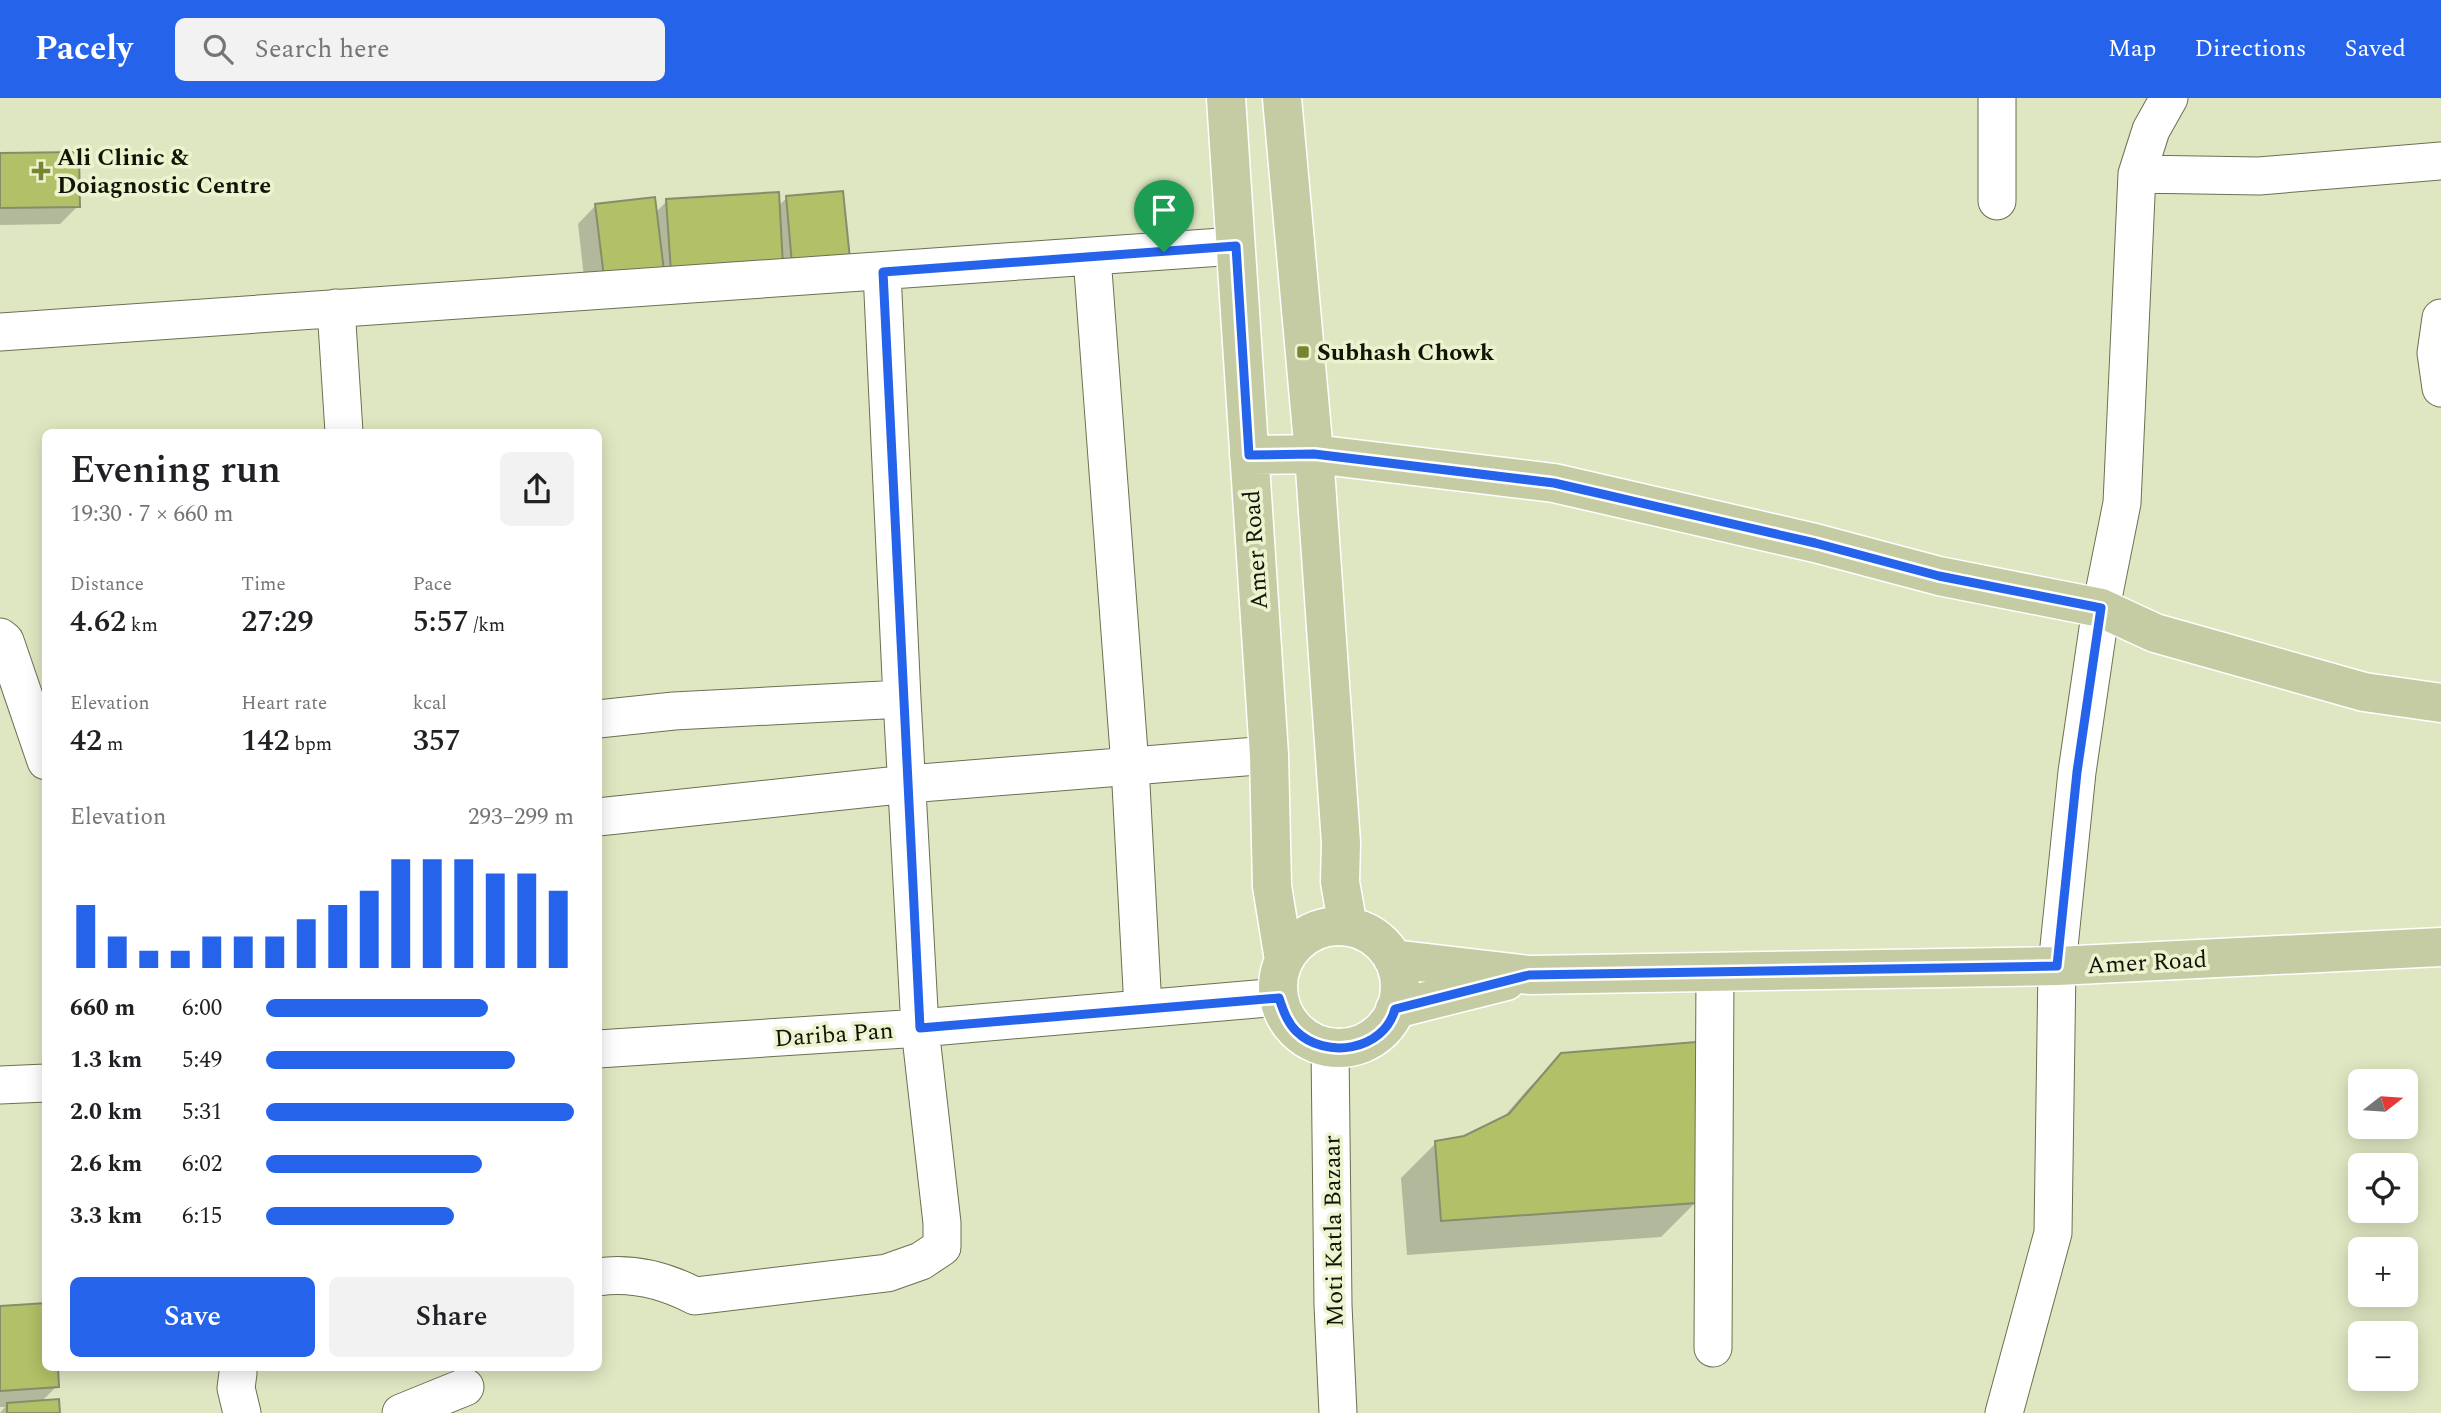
<!DOCTYPE html>
<meta charset="utf-8">
<style>
:root{--surface:#fff;--page:#f2f2f2;--text:#202124;--muted:#757577;--accent:#2563eb}
body{margin:0;font-family:Spectral,serif;background:var(--page);color:var(--text);height:100vh;display:flex;flex-direction:column;font-size:26px;white-space:nowrap}
*{box-sizing:border-box;margin:0}
p{font-size:23px;color:var(--muted)}
.icon{flex:none;width:38px;height:38px;fill:none;stroke:currentColor;stroke-width:2;stroke-linecap:round;stroke-linejoin:round}
.map{position:relative;flex:1;overflow:hidden}
.side{position:absolute;left:42px;top:331px;width:560px;height:942px;display:flex;flex-direction:column;background:var(--surface);border-radius:10px;box-shadow:0 4px 18px #0003}
.side>*{flex:none}
.needle{width:46px;rotate:73deg}
.fabs{position:absolute;left:2348px;top:971px;display:grid;gap:14px}
.fabs a{display:grid;place-items:center;width:70px;height:70px;border-radius:10px;background:var(--surface);box-shadow:0 4px 18px #0003;font-size:35px}
.pin{position:absolute;display:grid;place-items:center;width:60px;height:60px;color:#fff;margin:-72px -30px;border-radius:50% 50% 50% 0;rotate:-45deg;box-shadow:0 0 7px #0007}
.pin .icon{rotate:45deg}
.round{display:grid;place-items:center;flex:none;width:74px;height:74px;border-radius:10px;background:var(--page)}
.overview{display:flex;align-items:center;justify-content:space-between;height:119px;padding:0 28px}
h1{font-size:38px;font-weight:600;line-height:52px}
.stats{display:grid;grid-template-columns:repeat(3,1fr);gap:10px;height:119px;padding:7px 28px}
.stats div{display:grid;align-content:center}
.stats b{font-size:30px;font-weight:600}
.stats small{font-size:19px;font-weight:400}
.stats p{font-size:19px}
.chart{height:196px;padding:14px 28px}
.chart p{display:flex;justify-content:space-between}
.chart svg{width:100%;height:126px;margin-top:7px;stroke:var(--accent);stroke-width:6}
.action{display:flex;gap:14px;margin-top:auto;padding:14px 28px}
.action a{flex:1;height:80px;border-radius:10px;background:var(--accent);color:#fff;font-size:28px;font-weight:600;line-height:80px;text-align:center}
.action a+a{background:var(--page);color:var(--text)}
ul{padding:0 28px;list-style:none;font-size:23px}
li{display:grid;grid-template-columns:112px 84px 1fr;align-items:center;height:52px}
li i{height:18px;border-radius:9px;background:var(--accent)}
header{display:flex;align-items:center;gap:42px;box-sizing:border-box;height:98px;padding:0 35px;background:var(--accent);color:#fff}
header strong{font-size:33px}
nav{display:flex;gap:38px;margin-inline-start:auto;font-size:24px}
.search{width:490px;height:63px;background:var(--page);display:flex;align-items:center;gap:18px;box-sizing:border-box;padding:0 24px;border-radius:10px;color:var(--muted);font-size:26px}
.map>svg:first-child{display:block}
</style>
<header>
<strong>Pacely</strong>
<div class="search"><svg class="icon" aria-label="search" viewBox="0 0 24 24"><circle cx="10" cy="10" r="6"/><path d="M15 15l6 6"/></svg>Search here</div>
<nav><a>Map</a><a>Directions</a><a>Saved</a></nav>
</header>
<div class="map">
<svg width="2441" height="1315" viewBox="0 0 2441 1315">
<rect width="100%" height="100%" fill="#dfe7c2"/>
<path fill="#0003" d="M0,57L78,108L60,126L0,127Z
M787,100L848,160L586,197L578,126L596,107L655,115L667,103L778,108Z
M1562,956L1696,1104L1661,1139L1407,1157L1401,1080L1436,1045L1465,1039L1501,1022L1527,992Z
M0,1210L46,1269H56L57,1288L41,1304L58,1315H0L5,1309H0Z"/>
<path fill="#b2c168" stroke="#868d6b" stroke-width="2" d="M79,54L80,109L0,110V55Z
M843,93L850,161L792,166L786,98Z
M779,94L783,168L671,174L666,101Z
M655,99L664,173L604,179L595,106Z
M1708,943L1697,1105L1441,1123L1435,1043L1464,1038L1509,1016L1561,955Z
M46,1205V1269H58L59,1289L0,1293V1208Z
M59,1301L60,1315H7V1305Z"/>
<g fill="none" stroke-linecap="round" stroke-linejoin="round">
<g stroke="#6b7150" stroke-width="39">
<path id="minor" d="M1997,0V103
M2137,76L2259,78L2441,63
M1092,159L1130,668L1143,910
M882,174L902,601
M336,210L344,334
M2441,220L2436,255L2441,290
M0,234L1236,148
M0,539L5,543L46,663
M598,621L674,613L902,601L920,930L942,1125V1149L921,1163L887,1175L695,1198C666,1183 632,1174 598,1179
M598,719L908,686L1269,657
M1330,950L1333,1207L1338,1315
M598,951L920,930L1279,899
M0,987L46,985
M1713,1250L1715,874
M238,1275L236,1290L242,1315
M401,1315L465,1289
M2004,1315L2053,1135L2057,868L2077,674L2101,510L2122,405L2137,76L2151,32L2169,0"/>
</g>
<g stroke="#fff" stroke-width="41">
<path id="major" d="M1226,0L1269,657L1272,788L1284,862
M1282,0L1314,356L1341,745L1340,784L1348,829
M1249,357L1314,356L1554,385L1815,445L1939,478L2101,510L2155,535L2364,594L2441,605
M1278 889a61 61 0 1 1 122 0a61 61 0 1 1-122 0Z
M1393,861L1529,877L2057,868L2441,849
M1395,911L1506,883"/>
</g>
<use href="#minor" stroke="#fff" stroke-width="37"/>
<use href="#major" stroke="#c5cca3" stroke-width="38"/>
</g>
<g fill="none" stroke-linecap="round" stroke-linejoin="round">
<g stroke="#fff" stroke-width="14">
<path id="route" d="M1236,148L1249,357L1314,356L1554,385L1815,445L1939,478L2101,510L2077,674L2057,868L1529,877L1395,911C1384,953 1325,962 1296,933C1287,924 1283,912 1279,900L920,930L883,174Z"/>
</g>
<use href="#route" stroke="#2563eb" stroke-width="9"/>
</g>
<g fill="#788431" stroke="#ecf4cf" stroke-width="2.5">
<path d="M37.5 62.5h7v7h7v7h-7v7h-7v-7h-7v-7h7z"/>
<rect x="1296" y="247" width="14" height="14" rx="3.5"/>
</g>
<g text-anchor="middle" stroke-width="7" stroke-linejoin="round" paint-order="stroke">
<g font-size="24" font-weight="bold" fill="#121408" stroke="#ecf4cf" text-anchor="start">
<text x="57" y="67">Ali Clinic &amp;<tspan x="57" dy="28">Doiagnostic Centre</tspan></text>
<text x="1317" y="262">Subhash Chowk</text>
</g>
<g font-size="24" fill="#121408" stroke="#ecf4cf">
<text transform="translate(1255 452) rotate(-94)" y="8">Amer Road</text>
<text transform="translate(2147 864) rotate(-3)" y="8">Amer Road</text>
<text transform="translate(834 936) rotate(-4)" y="8">Dariba Pan</text>
<text transform="translate(1333 1133) rotate(-91)" y="8">Moti Katla Bazaar</text>
</g>
</g>
</svg>
<div class="fabs">
<a><svg class="needle" viewBox="-14 -14 28 28"><path d="M0-13l5 13h-10z" fill="#e53935"/><path d="M0 13l5-13h-10z" fill="#757577"/></svg></a>
<a><svg class="icon" aria-label="locate" viewBox="0 0 24 24"><circle cx="12" cy="12" r="6"/><path d="M12 2v4M12 18v4M2 12h4M18 12h4"/></svg></a>
<a>+</a>
<a>−</a>
</div>
<div class="pin" style="left:1164px;top:154px;background:#1e9e55"><svg class="icon" aria-label="arrive" viewBox="0 0 24 24"><path d="M6 21V4h12l-3 4 3 4H6"/></svg></div>
<section class="side">
<div class="overview"><div><h1>Evening run</h1><p>19:30 · 7 × 660 m</p></div><a class="round"><svg class="icon" aria-label="share" viewBox="0 0 24 24"><path d="M12 15V3M7 8l5-5 5 5M5 13v7h14v-7"/></svg></a></div>
<div class="stats">
<div><p>Distance</p><b>4.62<small> km</small></b></div>
<div><p>Time</p><b>27:29</b></div>
<div><p>Pace</p><b>5:57<small> /km</small></b></div>
</div>
<div class="stats">
<div><p>Elevation</p><b>42<small> m</small></b></div>
<div><p>Heart rate</p><b>142<small> bpm</small></b></div>
<div><p>kcal</p><b>357</b></div>
</div>
<div class="chart"><p><span>Elevation</span>293–299 m</p>
<svg viewBox="0 0 160 44" preserveAspectRatio="none"><path d="M5 44V22M15 44V33M25 44V38M35 44V38M45 44V33M55 44V33M65 44V33M75 44V27M85 44V22M95 44V17M105 44V6M115 44V6M125 44V6M135 44V11M145 44V11M155 44V17"/></svg>
</div>
<ul>
<li><b>660 m</b>6:00<i style="width:72%"></i></li>
<li><b>1.3 km</b>5:49<i style="width:81%"></i></li>
<li><b>2.0 km</b>5:31<i style="width:100%"></i></li>
<li><b>2.6 km</b>6:02<i style="width:70%"></i></li>
<li><b>3.3 km</b>6:15<i style="width:61%"></i></li>
</ul>
<div class="action"><a>Save</a><a>Share</a></div>
</section>
</div>
